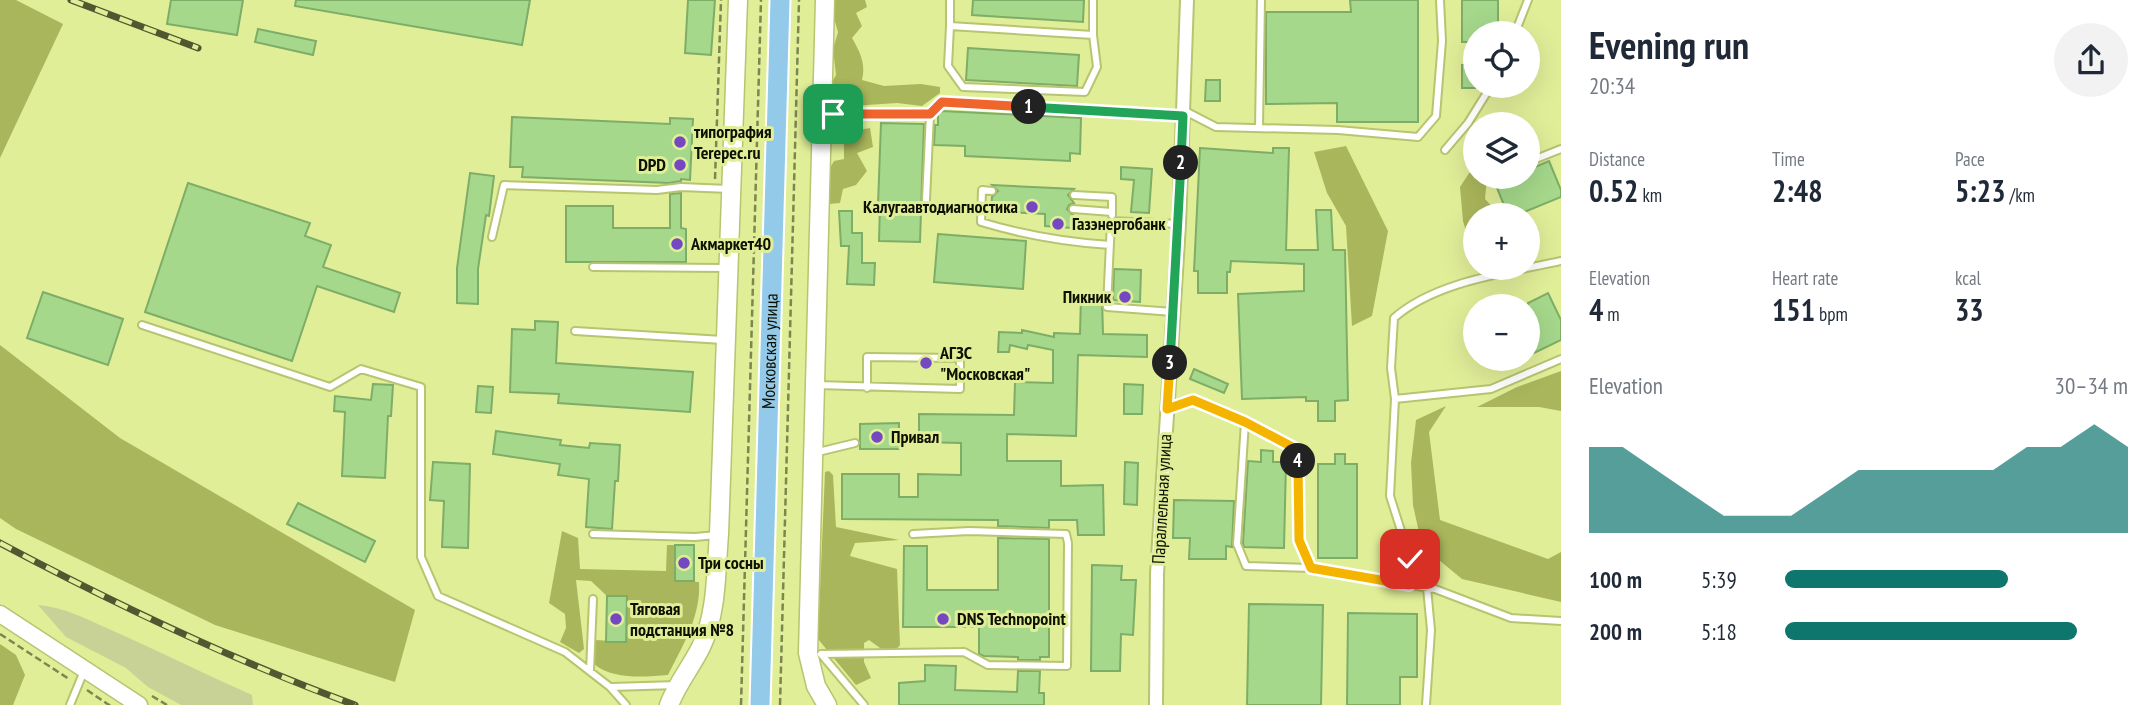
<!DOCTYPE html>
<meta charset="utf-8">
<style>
:root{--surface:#fff;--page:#f2f2f3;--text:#1f2937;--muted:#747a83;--accent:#0f766e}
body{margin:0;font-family:"PT Sans Narrow",sans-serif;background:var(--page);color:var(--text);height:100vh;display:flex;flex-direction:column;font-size:26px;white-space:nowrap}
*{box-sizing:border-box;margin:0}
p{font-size:23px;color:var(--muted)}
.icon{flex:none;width:38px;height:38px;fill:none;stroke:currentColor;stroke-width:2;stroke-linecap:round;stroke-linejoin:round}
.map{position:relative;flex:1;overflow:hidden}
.side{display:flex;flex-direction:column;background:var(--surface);width:595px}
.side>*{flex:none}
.controls{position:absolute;left:1463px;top:21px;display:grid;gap:14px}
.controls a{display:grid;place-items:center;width:77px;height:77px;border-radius:50%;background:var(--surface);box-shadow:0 7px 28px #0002;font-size:35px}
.pin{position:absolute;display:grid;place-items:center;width:60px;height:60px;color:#fff;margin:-30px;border-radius:14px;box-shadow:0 4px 10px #0006}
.km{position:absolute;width:35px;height:35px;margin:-18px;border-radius:50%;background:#222;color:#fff;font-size:19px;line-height:35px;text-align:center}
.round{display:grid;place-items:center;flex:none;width:74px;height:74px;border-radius:37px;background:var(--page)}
.summary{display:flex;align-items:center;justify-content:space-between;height:119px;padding:0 28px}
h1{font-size:38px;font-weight:800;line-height:52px}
.stats{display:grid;grid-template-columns:repeat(3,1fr);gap:10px;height:119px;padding:7px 28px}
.stats div{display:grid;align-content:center}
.stats b{font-size:30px;font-weight:800}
.stats small{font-size:19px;font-weight:400}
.stats p{font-size:19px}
.chart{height:196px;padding:14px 28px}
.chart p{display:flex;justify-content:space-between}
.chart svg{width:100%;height:126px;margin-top:7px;fill:var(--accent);opacity:.7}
ul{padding:0 28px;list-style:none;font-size:23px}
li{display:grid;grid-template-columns:112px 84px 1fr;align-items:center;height:52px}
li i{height:18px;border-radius:9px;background:var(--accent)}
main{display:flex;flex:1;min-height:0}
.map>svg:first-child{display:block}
</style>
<main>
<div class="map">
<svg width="1561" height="705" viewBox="0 0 1561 705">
<rect width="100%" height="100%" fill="#e1ee98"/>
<path fill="#c8d297" d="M38,605C64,607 86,619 109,629C157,650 204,674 252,695L253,705H181L148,687L126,668L66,637Z"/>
<path fill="#aab65b" d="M0,0H16L63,24L0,158Z
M834,0H865L867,7L856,13L862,26L852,38C860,52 866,63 862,80L884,86L921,84L940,87V93L922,106L897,103L852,106L837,103L829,87L836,75L833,49L838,32L830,5Z
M846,123L853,131L870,128L873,147L857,153L867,171L856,185L843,189L840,203L829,204L824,178L834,161L844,159V145L835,126Z
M1346,146L1388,231L1372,316L1352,326L1346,226L1327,193L1314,152Z
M1475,164V177H1487L1485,199L1500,215H1475V241L1470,244L1463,221L1460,187Z
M0,345L120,438L415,610L395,682L215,625L16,529L0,518Z
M1561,371V411L1539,407H1477L1517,387Z
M1446,406L1429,432L1440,520L1548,559L1561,552V602L1462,579L1422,546L1413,505L1411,463L1416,420Z
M829,471L833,475L836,527L899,540L855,543L850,556L897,569L900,645L891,656L869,640L864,643V662L871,678L856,685L818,639L825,472Z
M562,531L578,538L580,569L666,571L667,545H675V581L699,582C701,616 683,645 668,675C645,677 613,680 594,664L596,640L626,642L627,596H607L591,581L576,580L584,649L579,653L560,642L566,628L565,614L549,603Z
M0,644L16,655L25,675L13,705H0Z"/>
<path fill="#a5d88b" stroke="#7ead67" stroke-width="2" d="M171,0H243L237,35L167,24Z
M296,0H530L522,45L295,6Z
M688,0H715L711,55L685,53Z
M973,0H1084L1083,22L972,15Z
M1350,0H1418V122H1337V103L1266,104V12H1351Z
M1462,0H1498V33H1475V42H1462Z
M258,29L316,41L313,55L255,42Z
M968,48L1079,55L1077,86L966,80Z
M1462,65H1475V88H1462Z
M1206,80H1220V101H1205Z
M941,111L1081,118L1080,154L1070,153V161L965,156V146L934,145L935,125H938V114Z
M512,117L670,124V118L693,119L690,180L681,179V181L669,183L522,177L523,167H510Z
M881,123L924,124L920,242L879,241L880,205H878Z
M1200,148L1273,153V148H1289L1286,250H1318L1316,210H1331L1333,250H1345L1348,400L1335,401V421H1318V401H1306V397L1242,399L1238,294L1304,291V264L1231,261L1230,272H1227V293H1198V271H1194Z
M1549,161L1561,190V197L1524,212L1525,215H1508L1495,183L1511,177H1528V170Z
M1121,167L1152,169L1149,213L1131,212L1134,180L1121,179Z
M470,173L494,176L489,216L486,215L478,269V304L457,303V268Z
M188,183L310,223L305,236L331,245L323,267L400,293L394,312L317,286L292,361L145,312Z
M992,185L1074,189L1068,195L1074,203L1069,205L1067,209L1073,215L1072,228L1045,226V214L991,211L992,197L998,191Z
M681,193V228L686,229V262H566V206H613V228H670V194Z
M839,211H852V233H862V263H875L874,285L847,284L849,246H841Z
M938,234L1026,241L1023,289L934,282Z
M1114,269L1141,270L1140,302L1113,300Z
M43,292L123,319L108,365L27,338Z
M1548,293L1561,320V340L1528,356V303Z
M1081,296L1102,297L1103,334L1147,335V357L1078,355L1076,436L1007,434V461H1061V486L1103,485L1104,535H1078L1077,520H1049V528L998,526V520L842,519V474H899V497H918V474L961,475V443L919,442V414L1014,415L1015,382L1053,383V350L1028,345L1027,349L1010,345L1009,352H998L999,332L1022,333V330L1054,337V333L1080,334Z
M535,321L558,322L556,363L693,372L690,412L558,403L559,394L510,392L512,329L535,330Z
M1194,369L1228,384L1224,393L1190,379Z
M373,384L393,385L391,416H388L385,478L342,476L345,412L334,411L335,396L371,400Z
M1124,384L1143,385L1142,414H1124Z
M478,386L493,387L491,413L476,412Z
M899,423V449H860V424Z
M496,431L561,440L560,445L589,448L590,443L620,445L618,481H615L612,529L586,527L589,479L558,475L560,464L493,454Z
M1261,450L1273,451V462H1286L1284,548L1244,547L1243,543L1248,461L1261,462Z
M1335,454H1345V464H1357V558H1318V464H1335Z
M433,462L470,464L468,548L442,547L444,501L430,500Z
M1125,462L1138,463L1137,505L1124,504Z
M1174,500L1234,501L1232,547L1226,546V559H1189L1190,538H1173Z
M298,503L375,541L365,562L287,524Z
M998,538L1049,539V657H1040V660H1018V657L984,656L979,654V627H903L904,546H927V590H998Z
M675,545H694V581H675Z
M1092,565L1122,566L1121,580H1136L1133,635L1121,634L1120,671H1091Z
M607,596H627L626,642H606Z
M1249,604L1323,605L1321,705H1247Z
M1348,613L1417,614V677H1400V705H1347Z
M925,665L956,666L955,690L1017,692L1018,671H1040L1039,693H1044V705H899V683L925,681Z"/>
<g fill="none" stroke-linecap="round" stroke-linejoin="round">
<g stroke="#b8c470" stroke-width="10">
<path id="service" d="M950,0V26L1093,35V0
M950,26L948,66L963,87L1085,92L1097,67L1093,35
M1515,33L1528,0
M1183,110L1216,127L1338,130L1418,137L1436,116L1442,41L1440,0
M824,114H930L926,200
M930,114L942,102L1182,116
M1259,128L1261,0
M1445,150L1468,123L1491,86
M1528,162L1561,149
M992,191L982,190L981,222C1024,235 1065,242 1110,245
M1074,195L1112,197V212
M1073,209L1112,212V215
M492,237L504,185L657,190L681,187L729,189
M593,267L726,268
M1173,312L1107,307L1111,221L1178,224
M142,325L330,387L361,369L421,387V557L438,596L565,652L610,687L626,705
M575,331L723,340
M816,385L960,389V358L867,357V388
M1395,399L1391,368L1394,318C1436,281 1507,273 1561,261
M1167,409L1193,400L1245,422L1298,450L1299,540L1311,568L1435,589L1511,618L1561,621
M1245,422L1237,544L1246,566L1311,568
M814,453L855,443
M593,534L695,537L717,535
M1409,585L1410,559L1390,496L1395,399L1491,389L1561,359
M821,654L964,652L988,665L1067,666L1068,543L1066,534L969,531L913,534
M821,654L864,705
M590,671L593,599
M611,687L677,685
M70,705L84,671
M1426,705L1431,630L1427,588"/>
</g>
<g stroke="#b8c470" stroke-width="16">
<path id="minor" d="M1156,705L1157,574L1179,224L1187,0"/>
</g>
<g stroke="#b8c470" stroke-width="19">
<path id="tertiary" d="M0,614L139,705"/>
</g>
<g stroke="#b8c470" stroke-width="21">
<path id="secondary" d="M825,0L808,653L816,686L827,705
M669,705C677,684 691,667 701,647C717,614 716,571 719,534L738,0"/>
</g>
<g stroke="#fff" stroke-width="23">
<g id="primary">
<path id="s1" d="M760,705L780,0"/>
</g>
</g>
<path stroke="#7d8550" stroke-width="2.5" stroke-dasharray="7 3.5" stroke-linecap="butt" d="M715,179L721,0
M0,634L69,679
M87,690L109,705L110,703
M152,696L167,705
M741,705L761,0
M780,705L799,0"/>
<use href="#service" stroke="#fff" stroke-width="6"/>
<use href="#minor" stroke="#fff" stroke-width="12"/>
<use href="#tertiary" stroke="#fff" stroke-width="16"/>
<use href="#secondary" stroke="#fff" stroke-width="18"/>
<use href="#primary" stroke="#93cae9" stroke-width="19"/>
<g stroke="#525731" stroke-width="7">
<path id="rail" d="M71,0L198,48
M0,543C115,604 232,660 355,705"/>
</g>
<use href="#rail" stroke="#e1ee98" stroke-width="4.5" stroke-dasharray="13" stroke-linecap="butt"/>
</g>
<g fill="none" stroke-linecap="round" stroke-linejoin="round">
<g stroke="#fff" stroke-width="14">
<path id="split-1" d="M833,114H930L942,102L1029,107"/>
</g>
<g stroke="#fff" stroke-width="14">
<path id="split-2" d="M1029,107L1183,116L1181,163"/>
</g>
<g stroke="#fff" stroke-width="14">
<path id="split-3" d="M1170,363L1181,163"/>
</g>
<g stroke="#fff" stroke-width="14">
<path id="split-4" d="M1170,363L1167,409L1193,400L1245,422L1298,450V461"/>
</g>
<g stroke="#fff" stroke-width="14">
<path id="split-5" d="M1298,461L1299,540L1311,568L1409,585L1410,559"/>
</g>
<use href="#split-1" stroke="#f0652b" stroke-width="9"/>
<use href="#split-2" stroke="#22a559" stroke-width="9"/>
<use href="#split-3" stroke="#22a559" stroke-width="9"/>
<use href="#split-4" stroke="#f5b400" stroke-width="9"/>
<use href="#split-5" stroke="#f5b400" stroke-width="9"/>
</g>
<g fill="#7348c1" stroke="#e1ee98" stroke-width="2.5">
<circle cx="680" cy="142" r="7"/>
<circle cx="680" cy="165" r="7"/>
<circle cx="1032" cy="207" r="7"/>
<circle cx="1058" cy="224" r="7"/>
<circle cx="677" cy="244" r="7"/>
<circle cx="1125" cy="297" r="7"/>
<circle cx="926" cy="363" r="7"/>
<circle cx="877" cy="437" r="7"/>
<circle cx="684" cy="563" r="7"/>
<circle cx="616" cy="619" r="7"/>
<circle cx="943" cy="619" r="7"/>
</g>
<g text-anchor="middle" stroke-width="6" stroke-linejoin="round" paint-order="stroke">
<g font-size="18" font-weight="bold" fill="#0e1000" stroke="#e1ee98" text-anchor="start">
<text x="694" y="138">типография<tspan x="694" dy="21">Terepec.ru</tspan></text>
<text x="666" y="171" text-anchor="end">DPD</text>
<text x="1018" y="213" text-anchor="end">Калугаавтодиагностика</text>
<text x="1072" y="230">Газэнергобанк</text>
<text x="691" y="250">Акмаркет40</text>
<text x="1111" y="303" text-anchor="end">Пикник</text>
<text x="940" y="359">АГЗС<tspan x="940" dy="21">"Московская"</tspan></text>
<text x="891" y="443">Привал</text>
<text x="698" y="569">Три сосны</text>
<text x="630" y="615">Тяговая<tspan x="630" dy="21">подстанция №8</tspan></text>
<text x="957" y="625">DNS Technopoint</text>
</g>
<g font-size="18" fill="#0e1000" stroke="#e1ee98">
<text dy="6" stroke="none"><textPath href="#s1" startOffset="354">Московская улица</textPath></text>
<text transform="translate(1162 499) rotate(-87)" y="6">Параллельная улица</text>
</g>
</g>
</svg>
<div class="controls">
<a><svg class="icon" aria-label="locate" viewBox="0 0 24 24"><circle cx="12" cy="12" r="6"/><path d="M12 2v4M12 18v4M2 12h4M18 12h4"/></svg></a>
<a><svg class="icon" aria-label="layers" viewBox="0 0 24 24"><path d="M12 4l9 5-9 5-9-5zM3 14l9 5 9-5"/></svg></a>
<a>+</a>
<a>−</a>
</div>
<div class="pin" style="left:833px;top:114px;background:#1e9e55"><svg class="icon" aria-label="arrive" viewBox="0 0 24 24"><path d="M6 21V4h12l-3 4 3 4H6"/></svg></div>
<div class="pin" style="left:1410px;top:559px;background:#d93025"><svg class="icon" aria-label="check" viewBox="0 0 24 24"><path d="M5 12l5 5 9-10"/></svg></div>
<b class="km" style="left:1029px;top:107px">1</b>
<b class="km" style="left:1181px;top:163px">2</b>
<b class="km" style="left:1170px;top:363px">3</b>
<b class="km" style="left:1298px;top:461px">4</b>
</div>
<section class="side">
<div class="summary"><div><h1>Evening run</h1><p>20:34</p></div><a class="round"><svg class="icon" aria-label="share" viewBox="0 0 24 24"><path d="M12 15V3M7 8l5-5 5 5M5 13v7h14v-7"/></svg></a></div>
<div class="stats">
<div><p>Distance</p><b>0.52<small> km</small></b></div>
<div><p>Time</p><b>2:48</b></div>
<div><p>Pace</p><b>5:23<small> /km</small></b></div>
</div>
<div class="stats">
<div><p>Elevation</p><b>4<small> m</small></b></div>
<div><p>Heart rate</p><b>151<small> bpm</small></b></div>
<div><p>kcal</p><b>33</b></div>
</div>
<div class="chart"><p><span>Elevation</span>30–34 m</p>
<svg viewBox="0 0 160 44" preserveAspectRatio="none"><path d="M0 44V14L10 14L20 22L30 30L40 38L50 38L60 38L70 30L80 22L90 22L100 22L110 22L120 22L130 14L140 14L150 6L160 14V44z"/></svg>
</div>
<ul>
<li><b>100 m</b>5:39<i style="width:65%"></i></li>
<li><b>200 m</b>5:18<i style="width:85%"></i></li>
</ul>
</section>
</main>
